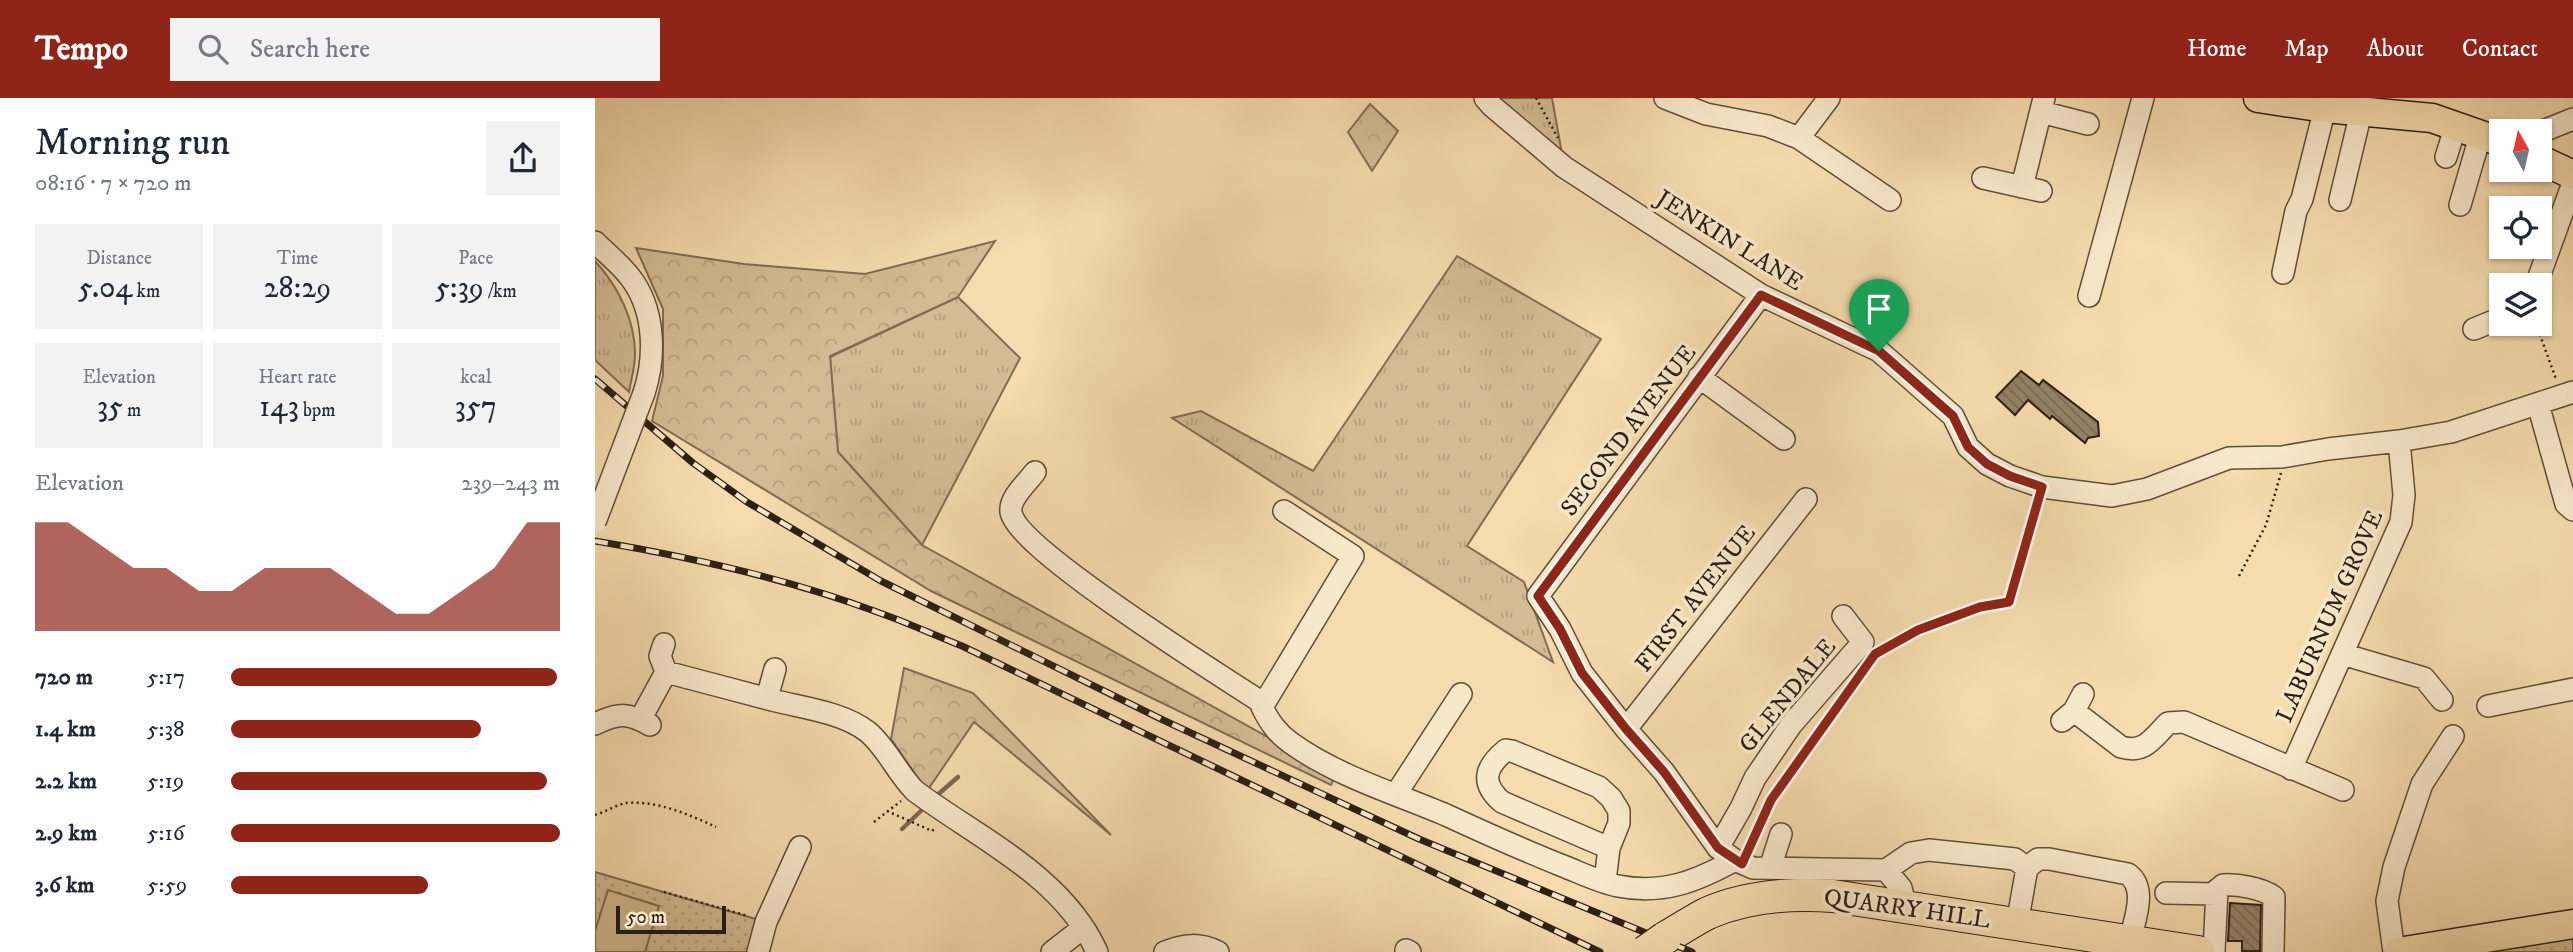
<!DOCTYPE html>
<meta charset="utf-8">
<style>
:root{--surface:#fff;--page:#f2f2f3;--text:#1f2937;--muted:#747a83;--accent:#8f2418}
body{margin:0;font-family:"IM FELL DW Pica",serif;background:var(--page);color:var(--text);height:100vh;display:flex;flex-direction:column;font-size:26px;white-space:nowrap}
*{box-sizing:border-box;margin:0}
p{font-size:23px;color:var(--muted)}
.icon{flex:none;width:38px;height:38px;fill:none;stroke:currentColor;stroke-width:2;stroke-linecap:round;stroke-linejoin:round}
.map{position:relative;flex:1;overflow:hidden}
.details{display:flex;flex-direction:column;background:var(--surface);width:595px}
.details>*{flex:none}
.needle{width:46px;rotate:352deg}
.controls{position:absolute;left:1894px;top:21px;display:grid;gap:14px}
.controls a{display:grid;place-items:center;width:63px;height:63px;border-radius:0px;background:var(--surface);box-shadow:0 2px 5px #0004;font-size:35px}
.scale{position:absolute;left:21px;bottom:18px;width:110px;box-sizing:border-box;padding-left:7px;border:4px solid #2b1f15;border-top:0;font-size:19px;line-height:24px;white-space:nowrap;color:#2b1f15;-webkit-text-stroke:5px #f8e8ca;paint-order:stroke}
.pin{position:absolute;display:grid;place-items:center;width:60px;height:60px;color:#fff;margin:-72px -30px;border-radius:50% 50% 50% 0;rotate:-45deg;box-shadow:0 0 7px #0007}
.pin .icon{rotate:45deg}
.round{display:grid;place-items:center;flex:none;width:74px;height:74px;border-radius:0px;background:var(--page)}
.summary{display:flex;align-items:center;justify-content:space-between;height:119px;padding:0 35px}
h1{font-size:38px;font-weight:600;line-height:52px}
.metrics{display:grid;grid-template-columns:repeat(3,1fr);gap:10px;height:119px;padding:7px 35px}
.metrics div{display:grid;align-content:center;border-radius:0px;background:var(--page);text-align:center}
.metrics b{font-size:30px;font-weight:600}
.metrics small{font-size:19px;font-weight:400}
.metrics p{font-size:19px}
.chart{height:196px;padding:14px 35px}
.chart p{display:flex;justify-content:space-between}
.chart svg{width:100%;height:126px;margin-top:7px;fill:var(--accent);opacity:.7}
ul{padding:0 35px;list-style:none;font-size:23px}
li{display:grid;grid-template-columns:112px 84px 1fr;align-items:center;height:52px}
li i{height:18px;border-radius:9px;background:var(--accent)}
header{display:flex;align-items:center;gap:42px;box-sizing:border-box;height:98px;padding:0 35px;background:var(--accent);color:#fff}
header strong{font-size:33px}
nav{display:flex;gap:38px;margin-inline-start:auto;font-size:24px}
.search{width:490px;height:63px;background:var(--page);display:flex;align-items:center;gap:18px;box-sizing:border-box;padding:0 24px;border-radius:0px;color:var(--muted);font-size:26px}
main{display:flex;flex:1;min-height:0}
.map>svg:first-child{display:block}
</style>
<header>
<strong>Tempo</strong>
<div class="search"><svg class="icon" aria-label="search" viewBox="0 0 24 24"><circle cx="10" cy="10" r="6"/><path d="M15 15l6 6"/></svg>Search here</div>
<nav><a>Home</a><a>Map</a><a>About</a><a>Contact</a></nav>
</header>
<main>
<section class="details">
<div class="summary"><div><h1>Morning run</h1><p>08:16 · 7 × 720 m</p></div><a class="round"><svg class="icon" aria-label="share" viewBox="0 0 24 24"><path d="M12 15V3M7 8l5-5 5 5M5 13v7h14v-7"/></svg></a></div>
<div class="metrics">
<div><p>Distance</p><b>5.04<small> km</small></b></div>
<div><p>Time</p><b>28:29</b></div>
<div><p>Pace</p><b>5:39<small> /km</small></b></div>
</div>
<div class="metrics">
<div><p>Elevation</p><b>35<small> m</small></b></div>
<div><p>Heart rate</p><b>143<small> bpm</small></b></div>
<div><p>kcal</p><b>357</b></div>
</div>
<div class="chart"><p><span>Elevation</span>239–243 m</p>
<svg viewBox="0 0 160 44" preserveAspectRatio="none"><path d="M0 44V6L10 6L20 14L30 22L40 22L50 30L60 30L70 22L80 22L90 22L100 30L110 38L120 38L130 30L140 22L150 6L160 6V44z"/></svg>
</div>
<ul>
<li><b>720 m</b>5:17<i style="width:99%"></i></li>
<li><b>1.4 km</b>5:38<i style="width:76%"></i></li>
<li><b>2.2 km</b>5:19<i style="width:96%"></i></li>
<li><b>2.9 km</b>5:16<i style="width:100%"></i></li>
<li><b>3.6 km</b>5:59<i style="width:60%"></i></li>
</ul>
</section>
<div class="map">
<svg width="1978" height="854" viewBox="0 0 1978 854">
<defs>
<pattern id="grass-tufts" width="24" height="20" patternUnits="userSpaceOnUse" patternTransform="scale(1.75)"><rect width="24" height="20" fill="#d3bb93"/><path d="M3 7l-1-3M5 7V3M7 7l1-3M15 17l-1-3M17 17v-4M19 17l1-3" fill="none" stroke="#b5a07e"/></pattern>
<pattern id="forest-crowns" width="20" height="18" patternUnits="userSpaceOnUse" patternTransform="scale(1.75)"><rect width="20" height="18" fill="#d3bb93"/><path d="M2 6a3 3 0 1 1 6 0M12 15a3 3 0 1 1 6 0" fill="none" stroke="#b5a07e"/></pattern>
<pattern id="park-dots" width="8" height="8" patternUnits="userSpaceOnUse" patternTransform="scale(1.75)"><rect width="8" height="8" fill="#d3bb93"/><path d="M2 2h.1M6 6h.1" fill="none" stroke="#b5a07e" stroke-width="1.8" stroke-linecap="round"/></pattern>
<pattern id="building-back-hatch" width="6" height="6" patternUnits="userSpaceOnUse" patternTransform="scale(1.75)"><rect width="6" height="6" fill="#948164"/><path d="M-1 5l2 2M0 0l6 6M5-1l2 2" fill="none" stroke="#796951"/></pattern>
</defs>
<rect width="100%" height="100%" fill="#f5dbad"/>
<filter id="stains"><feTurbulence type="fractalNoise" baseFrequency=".00286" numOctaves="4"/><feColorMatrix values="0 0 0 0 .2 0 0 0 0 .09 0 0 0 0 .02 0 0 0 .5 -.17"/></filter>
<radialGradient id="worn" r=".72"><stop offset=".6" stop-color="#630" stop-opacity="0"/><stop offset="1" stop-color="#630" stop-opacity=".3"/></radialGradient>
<path fill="url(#grass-tufts)" stroke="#7f6d54" stroke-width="2" d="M899,0H957L967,56Z
M862,158L1006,241L872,448L929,484L958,564L577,320L606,313L718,373Z
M0,163C23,188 40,222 40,256C40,269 36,282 34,294L0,262Z
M363,199L425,260L327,447L243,354L235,259Z"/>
<path fill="url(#forest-crowns)" stroke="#7f6d54" stroke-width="2" d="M775,6L803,33L777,73L753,34Z
M400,143L363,199L235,258L243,354L327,447L741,677L736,687L336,493L57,323L68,278V211L41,150L149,166L270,176Z
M309,570L378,595L516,737L379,624L332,693L296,641Z"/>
<path fill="url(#park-dots)" stroke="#7f6d54" stroke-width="2" d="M0,774L171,824L163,854H0Z
M1978,826V854H1803Z"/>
<path fill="#d3bb93" stroke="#7f6d54" stroke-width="2" d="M13,792L64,808L50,854H0V833Z"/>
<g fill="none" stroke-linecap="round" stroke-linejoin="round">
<path stroke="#7b6951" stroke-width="4.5" d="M340,699L363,679
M307,731L331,708"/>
</g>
<path fill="url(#building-back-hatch)" stroke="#2b1f15" stroke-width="2" d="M1426,273L1444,287L1448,282L1503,324L1504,338L1493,340L1490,345L1457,318L1455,321L1433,302L1420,317L1401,299Z
M1635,805L1666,807L1665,853H1647V843H1633Z"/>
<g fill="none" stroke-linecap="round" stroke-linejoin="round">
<g stroke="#5e4e3b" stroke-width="24">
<path id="minor" d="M890,0L897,8L969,69L1166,197L1284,253L1358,318L1373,349L1392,366L1415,378L1447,389L1517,398L1552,391L1634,360L1687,359L1733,351L1804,343L1856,334L1978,294
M1070,0L1111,16L1173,28L1204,40L1295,102
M1446,14L1493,26
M1944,39L1948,33L1978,21
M1204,40L1234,0
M1851,59L1861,27
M1388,80L1446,93
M1427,89L1449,0
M1745,102L1766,14
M1865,107L1886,35
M0,144C11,155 25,166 35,179C60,211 61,258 49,295
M1688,175L1701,113L1707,101L1730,10
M1941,187L1978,85
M1166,197L943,498L965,531L987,575L1031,631L1069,674L1123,750L1140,762L1158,770L1291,772L1306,790L1311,810
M1494,198L1548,0
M1879,231L1906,220
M1104,279L1189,341
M1943,306L1971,406L1978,412
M440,374C432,385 414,400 416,414C422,451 628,579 669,606
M689,413L758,458L667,609C675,625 682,635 696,645C742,678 799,695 851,717C890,735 928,752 968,768C986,775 1004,784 1023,788C1068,797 1102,783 1140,762
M1747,556L1829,580L1847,602
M71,574C108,584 144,593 181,603C210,610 249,615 273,634C292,650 302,675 320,693C383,740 468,778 502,854
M172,600L180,571
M1893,608L1978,591
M1479,613L1526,649C1550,656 1558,640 1573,625L1589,624L1748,692
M45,622L71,574L65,558L69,546
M1467,623L1479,613L1488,596
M0,626C23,615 32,614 55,627
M1031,631L1211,401
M1696,671L1806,424L1809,397L1804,343
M801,696L866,596
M1123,750L1146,710L1160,680L1196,627L1268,544L1248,518
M1175,770L1186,736
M1291,772L1316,755L1334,752L1420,761L1432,770
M1010,783L1014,750L1024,725V713L1016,700L1004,689L917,653L911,652C890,669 885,685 907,704L1014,750
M1571,795L1622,796
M1422,826L1432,770L1443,761H1454L1533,776C1553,791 1539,822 1535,843
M811,852L815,854
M163,854L171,824L205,749
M457,854L488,830
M570,854C589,846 605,845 623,854
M1619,854L1622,792L1628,787C1642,786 1667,790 1679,799L1678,854
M1799,854L1792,803L1799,769L1827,686L1858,638"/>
</g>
<g stroke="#2b1f15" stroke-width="31">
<path id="major" d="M1663,0L1730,10L1837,20L1906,44
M1944,61L1978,77
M1803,854L1978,826"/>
</g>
<g stroke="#2b1f15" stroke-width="34">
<path id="highway" d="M1070,840C1084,832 1099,822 1113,815C1152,798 1196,795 1238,798L1603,854"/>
</g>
<path stroke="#2b1f15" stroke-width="2.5" stroke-dasharray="2 3.5" stroke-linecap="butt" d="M941,0L963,40
M1941,226L1961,281
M1644,478L1671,427L1686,375
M1284,553C1326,530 1367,511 1414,504L1442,405
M292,713L337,733L340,730
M0,717C10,714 21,707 31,705C61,702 95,717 121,729
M279,724L306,703
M1154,751L1176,702L1265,577
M69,794L153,818"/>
<use href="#minor" stroke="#f8e8ca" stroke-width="21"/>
<use href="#major" stroke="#f5dbad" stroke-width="28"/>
<use href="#highway" stroke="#f5dbad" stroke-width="32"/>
<g stroke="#2b1f15" stroke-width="7">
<path id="rail" d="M0,281L98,365L152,404L286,483L568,622L824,741L1097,854
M0,443C95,459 191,480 282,514C311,524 339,537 367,548L1005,854"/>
</g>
<use href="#rail" stroke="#f8e8ca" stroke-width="4.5" stroke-dasharray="13" stroke-linecap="butt"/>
<g stroke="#5e4e3b" stroke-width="24" stroke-linecap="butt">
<path id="minor-bridge" d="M0,424L49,295"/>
</g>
<g stroke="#2b1f15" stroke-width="34" stroke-linecap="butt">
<path id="highway-bridge" d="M1050,854L1070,840"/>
</g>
<use href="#minor-bridge" stroke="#f8e8ca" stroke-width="21"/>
<use href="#highway-bridge" stroke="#f5dbad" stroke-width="32"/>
</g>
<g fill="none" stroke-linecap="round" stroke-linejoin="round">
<g stroke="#fff" stroke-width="14">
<path id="route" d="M1166,197L1284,253L1358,318L1373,349L1392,366L1415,378L1447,389L1414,504L1385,509L1323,532L1280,556L1176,702L1147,766L1123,750L1069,674L1031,631L987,575L965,531L943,498Z"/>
</g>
<use href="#route" stroke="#8f2418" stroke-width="9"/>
</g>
<g text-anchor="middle" stroke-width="7" stroke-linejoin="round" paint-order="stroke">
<g font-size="24" fill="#2b1f15" stroke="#f8e8ca">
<text transform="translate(1135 142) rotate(32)" y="8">JENKIN LANE</text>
<text transform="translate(1033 332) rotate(-53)" y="8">SECOND AVENUE</text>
<text transform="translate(1100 500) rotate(-52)" y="8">FIRST AVENUE</text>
<text transform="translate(1734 518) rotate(-66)" y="8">LABURNUM GROVE</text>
<text transform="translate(1192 597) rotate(-51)" y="8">GLENDALE</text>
<text transform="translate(1312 810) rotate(8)" y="8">QUARRY HILL</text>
</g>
</g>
<rect width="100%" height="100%" filter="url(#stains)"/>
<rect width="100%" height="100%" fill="url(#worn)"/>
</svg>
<div class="controls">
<a><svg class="needle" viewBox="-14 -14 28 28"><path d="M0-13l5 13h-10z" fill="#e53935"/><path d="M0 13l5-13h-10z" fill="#747a83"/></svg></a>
<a><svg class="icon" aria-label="locate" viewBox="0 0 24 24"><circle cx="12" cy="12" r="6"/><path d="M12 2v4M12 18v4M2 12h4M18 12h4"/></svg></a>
<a><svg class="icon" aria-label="layers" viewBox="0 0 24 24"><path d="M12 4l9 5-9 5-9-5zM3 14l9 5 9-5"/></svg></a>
</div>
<div class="scale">50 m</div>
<div class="pin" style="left:1284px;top:253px;background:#1e9e55"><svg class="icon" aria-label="arrive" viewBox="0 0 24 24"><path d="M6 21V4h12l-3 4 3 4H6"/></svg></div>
</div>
</main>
